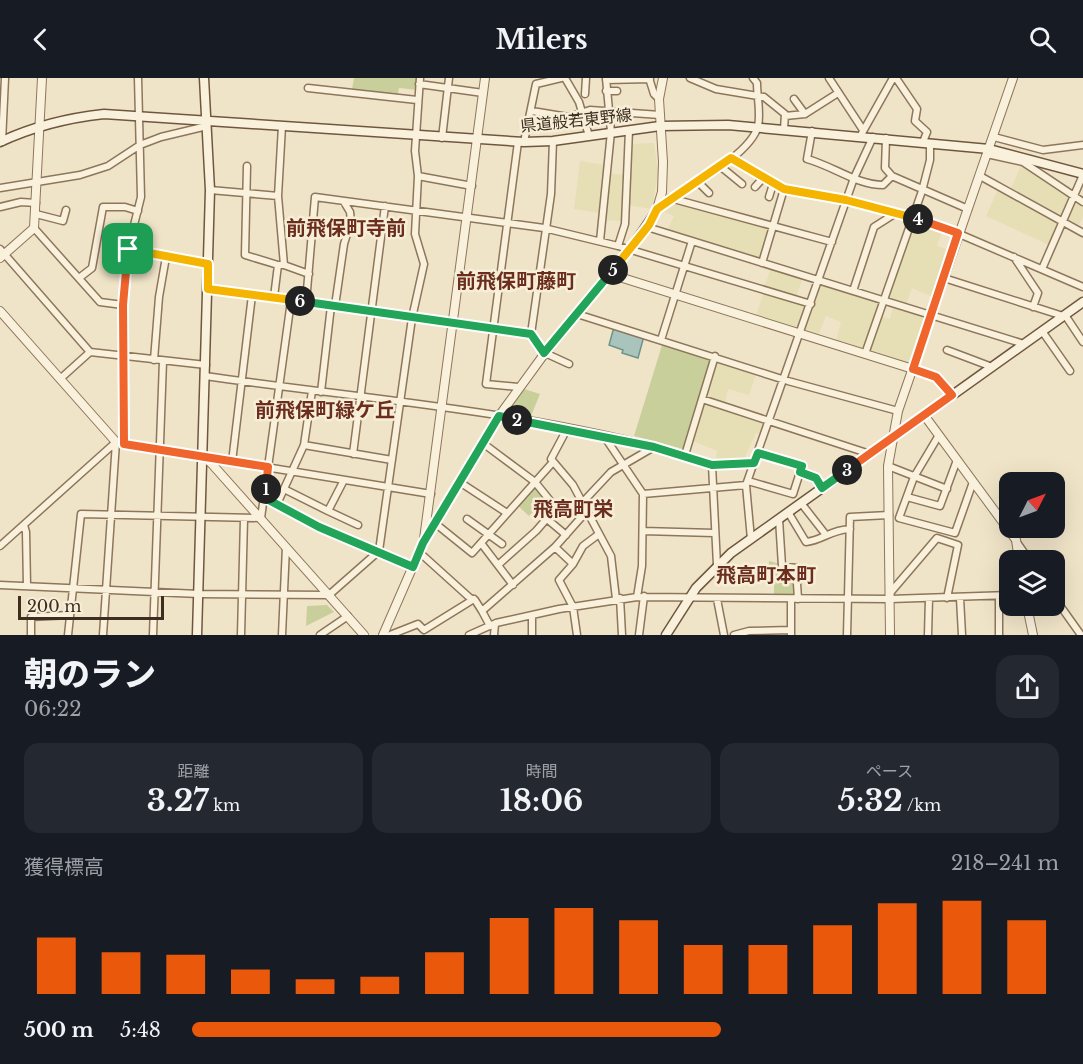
<!DOCTYPE html>
<html lang="ja">
<meta charset="utf-8">
<style>
:root{--surface:#171b24;--page:#242831;--text:#f1f3f6;--muted:#9ea1a6;--accent:#ea580c}
body{margin:0;font-family:"Libre Baskerville","Noto Sans JP",serif;background:var(--page);color:var(--text);height:100vh;display:flex;flex-direction:column;font-size:22px;white-space:nowrap}
*{box-sizing:border-box;margin:0}
p{font-size:20px;color:var(--muted)}
.icon{flex:none;width:33px;height:33px;fill:none;stroke:currentColor;stroke-width:2;stroke-linecap:round;stroke-linejoin:round}
.map{position:relative;height:557px;overflow:hidden}
.details{display:flex;flex-direction:column;background:var(--surface);flex:1}
.details>*{flex:none}
.needle{width:39px;rotate:48deg}
.fabs{position:absolute;left:999px;top:394px;display:grid;gap:12px}
.fabs a{display:grid;place-items:center;width:66px;height:66px;border-radius:12px;background:var(--surface);box-shadow:0 6px 24px #0002;font-size:30px}
.scale{position:absolute;left:18px;bottom:15px;width:146px;box-sizing:border-box;padding-left:6px;border:3px solid #3d2e20;border-top:0;font-size:16px;line-height:21px;white-space:nowrap;color:#3d2e20;-webkit-text-stroke:4px #f7eed8;paint-order:stroke}
.pin{position:absolute;display:grid;place-items:center;width:51px;height:51px;color:#fff;margin:-26px;border-radius:12px;box-shadow:0 3px 9px #0006}
.km{position:absolute;width:30px;height:30px;margin:-15px;border-radius:50%;background:#222;color:#fff;font-size:16px;line-height:30px;text-align:center}
.round{display:grid;place-items:center;flex:none;width:63px;height:63px;border-radius:18px;background:var(--page)}
.headline{display:flex;align-items:center;justify-content:space-between;height:102px;padding:0 24px}
h1{font-size:33px;font-weight:800;line-height:45px}
.figures{display:grid;grid-template-columns:repeat(3,1fr);gap:9px;height:102px;padding:6px 24px}
.figures div{display:grid;align-content:center;border-radius:15px;background:var(--page);text-align:center}
.figures b{font-size:30px;font-weight:800}
.figures small{font-size:16px;font-weight:400}
.figures p{font-size:16px}
.chart{height:168px;padding:12px 24px}
.chart p{display:flex;justify-content:space-between}
.chart svg{width:100%;height:108px;margin-top:6px;stroke:var(--accent);stroke-width:6}
ul{padding:0 24px;list-style:none;font-size:20px}
li{display:grid;grid-template-columns:96px 72px 1fr;align-items:center;height:45px}
li i{height:15px;border-radius:8px;background:var(--accent)}
header{display:flex;justify-content:space-between;align-items:center;height:78px;padding:0 24px;background:var(--surface);font-size:27px;font-weight:800}
.map>svg:first-child{display:block}
</style>
<header><svg class="icon" aria-label="back" viewBox="0 0 24 24"><path d="M15 5l-7 7 7 7"/></svg>Milers<svg class="icon" aria-label="search" viewBox="0 0 24 24"><circle cx="10" cy="10" r="6"/><path d="M15 15l6 6"/></svg></header>
<div class="map">
<svg width="1083" height="557" viewBox="0 0 1083 557">
<rect width="100%" height="100%" fill="#f0e4c8"/>
<path fill="#e6deb5" d="M654,65L658,94L652,131L627,127L630,66Z
M580,83L605,87L600,135L574,131Z
M1022,85L1072,119L1062,143L1010,113Z
M608,95L626,97L623,143L603,142Z
M999,109L1062,144L1051,168L986,138Z
M1074,120L1083,126V139L1077,150L1064,143Z
M671,122L771,148L762,184L666,154L674,138L660,132Z
M913,141L943,151L937,168L949,172L933,219L912,210L906,227L885,221Z
M771,190L803,199L796,219L764,210Z
M819,203L883,222L864,274L835,266L841,244L826,238L817,260L801,255Z
M764,213L808,226L799,254L755,241Z
M894,226L929,237L913,287L867,275L879,238L890,241Z
M716,280L757,293L749,317L728,311L725,325L704,320Z
M702,322L768,344L763,356L756,355L743,384L715,385L717,373L691,362Z"/>
<path fill="#c9cf9b" d="M354,0H418L417,12L399,10L397,20L351,17Z
M663,264L711,279L683,371L634,358Z
M518,309L540,316L531,338L504,332Z
M535,406L546,420L529,438L517,427Z
M769,483L795,490L797,520H774V507L768,506Z
M327,527L334,534L306,548L307,528Z"/>
<path fill="#a9c4bc" stroke="#6f938a" stroke-width="1.5" d="M614,249L644,258L638,280L622,275L623,272L609,267Z"/>
<g fill="none" stroke-linecap="round" stroke-linejoin="round">
<g stroke="#8d765c" stroke-width="9">
<path id="minor" d="M565,0L579,24L589,58
M649,0L654,16L659,21
M690,0L716,11L764,19L785,36L784,51
M829,0L863,52
M896,0L917,31L915,43L927,54L923,64
M606,2L650,1
M419,6L483,15
M308,10L417,22
M606,13H617
M585,16L586,0
M794,21L805,36
M532,33L568,39L590,32L660,37
M785,38L805,36L838,15
M812,53L807,81C833,88 857,107 883,107L892,98L968,131
M861,57L893,0
M994,59L1043,72L1083,67
M442,60L449,0
M886,60L885,90L892,98
M553,63L551,116L531,256L545,275L569,286
M2,64L5,0
M518,64L486,306L518,309
M524,64L536,6L561,0
M987,76L1023,84L1083,124
M731,80L784,111L846,122L943,149L1083,209
M247,88L245,177L278,187
M720,88L742,106
M418,98L472,108
M980,98L1083,155
M697,103L709,115
M755,109L763,100
M0,110L80,97L108,88L140,67L161,59L207,48
M210,112L278,118L284,187H278L274,219
M278,118L282,48
M769,119L773,106
M670,120L832,164
M0,129L21,124L36,125
M657,131C682,111 750,79 758,48C761,35 757,19 757,5L753,0
M36,136L63,143L66,132
M647,149L1024,266
M34,150L100,224L123,227
M600,163L611,54L606,0
M618,168L625,146L629,52
M0,171L90,274L206,287
M128,171L209,186
M1014,179L1038,215L1033,229
M762,185L784,111
M284,187L309,196
M1042,191L1083,97
M79,200L92,190L103,129H125L138,133
M944,200L1063,238
M208,211L531,256
M853,213L874,149L896,135
M306,224L315,119L544,150L618,168L811,226
M335,228L344,166L351,143L350,134L344,124
M577,236L788,303L898,333
M1065,237L1083,264
M1042,253L1070,293
M661,262L692,163
M947,272L992,289
M865,276L922,113L930,82V65
M154,282L159,219L166,179
M205,298C365,321 529,333 685,377L715,278
M60,301L90,274
M321,314L331,228
M702,321L870,376
M567,351L551,381L573,407L611,478L616,521
M939,357L914,399L899,440L955,455L973,404
M604,358L643,416L642,488L637,519
M124,366V212L128,171L141,119L138,0
M484,366L535,404L556,430L536,453L498,487
M304,367L392,382
M353,376L385,128
M685,377L712,387L754,385
M204,379L431,416
M232,384L252,217
M712,387L717,487
M888,388L947,411
M800,394L816,400L822,410
M748,403L793,416L802,388L758,374
M461,405L507,435
M284,411L328,433L344,402
M643,416L746,407
M907,419L940,428L957,382
M265,420L319,449L413,489
M278,424L304,367L312,313
M801,425L826,457
M581,426L611,394L654,369
M328,433L358,447
M788,434L806,464C823,462 830,452 850,451
M467,441L502,466
M547,441L566,457
M779,441L782,488L796,490L798,521
M436,446L472,475L553,384
M24,447L26,454L27,508
M643,453L714,455
M751,461L746,407L854,100L873,59
M1016,463L1030,483
M481,465L513,507
M0,468L116,364
M555,469L573,486
M419,474L470,520L475,522L482,533
M0,507L199,516L329,517L379,473L412,240L424,186L415,156L418,98L415,73L420,0
M890,515L937,460L958,467L947,520
M999,518V557
M1054,519L1081,557
M620,520L622,557
M960,520L962,557
M717,521L724,557
M490,548L482,533L555,469L586,434
M31,557V539L69,537
M68,557L81,436L261,440L291,223
M103,557L116,364
M153,557L163,283
M241,557L244,441
M282,557L286,469
M320,557L348,538
M390,557L418,546L424,552L474,521
M469,557L496,545L559,531L637,519L890,521L1010,517
M494,557L495,546
M532,557V538
M577,557L573,529L559,502L573,486L583,468L599,456
M639,557L644,518
M734,557L749,553L790,552
M791,557V521
M847,557L850,439L889,437
M928,557L929,520"/>
</g>
<g stroke="#8d765c" stroke-width="10">
<path id="tertiary" d="M0,180L34,150L42,0
M610,196L913,291L936,299L952,317
M0,233L116,364L203,379L211,385L364,557
M924,337L1016,462L1019,483
M424,461L485,0
M1027,528L1033,557
M383,557L423,465L499,338L545,275L630,171L657,131L662,114L663,84L659,21L663,0
M890,557L888,388L898,333L1013,0"/>
</g>
<g stroke="#6f573f" stroke-width="11">
<path id="secondary" d="M0,64C34,48 67,40 104,36L524,64L553,63L660,48L728,47L989,71L1083,96
M197,557L210,112L204,0
M666,557L696,510L731,475L1083,224"/>
</g>
<use href="#minor" stroke="#faf1dc" stroke-width="6"/>
<use href="#tertiary" stroke="#faf1dc" stroke-width="8"/>
<use href="#secondary" stroke="#faf1dc" stroke-width="8"/>
</g>
<g fill="none" stroke-linecap="round" stroke-linejoin="round">
<g stroke="#fff" stroke-width="12">
<path id="split-1" d="M128,171L123,227L124,366L268,389L266,411"/>
</g>
<g stroke="#fff" stroke-width="12">
<path id="split-2" d="M266,411L265,420L319,449L413,489L423,465L499,338L517,342"/>
</g>
<g stroke="#fff" stroke-width="12">
<path id="split-3" d="M517,342L654,369L712,387L754,385L758,375L802,388L800,394L816,400L822,410L847,392"/>
</g>
<g stroke="#fff" stroke-width="12">
<path id="split-4" d="M847,392L952,317L936,299L913,291L958,155L918,141"/>
</g>
<g stroke="#fff" stroke-width="12">
<path id="split-5" d="M613,192L649,147L657,131L731,80L784,111L846,122L918,141"/>
</g>
<g stroke="#fff" stroke-width="12">
<path id="split-6" d="M300,223L531,256L544,275L613,192"/>
</g>
<g stroke="#fff" stroke-width="12">
<path id="split-7" d="M128,171L208,186V211L300,223"/>
</g>
<use href="#split-1" stroke="#f0652b" stroke-width="8"/>
<use href="#split-2" stroke="#22a559" stroke-width="8"/>
<use href="#split-3" stroke="#22a559" stroke-width="8"/>
<use href="#split-4" stroke="#f0652b" stroke-width="8"/>
<use href="#split-5" stroke="#f5b400" stroke-width="8"/>
<use href="#split-6" stroke="#22a559" stroke-width="8"/>
<use href="#split-7" stroke="#f5b400" stroke-width="8"/>
</g>
<g text-anchor="middle" stroke-width="5" stroke-linejoin="round" paint-order="stroke">
<g font-size="16" fill="#3d2e20" stroke="#f7eed8">
<text transform="translate(576 42) rotate(-6)" y="6">県道般若東野線</text>
</g>
<g font-size="20" font-weight="bold" fill="#6b2e1e" stroke="#f7eed8">
<text x="346" y="157">前飛保町寺前</text>
<text x="516" y="210">前飛保町藤町</text>
<text x="325" y="339">前飛保町緑ケ丘</text>
<text x="573" y="438">飛高町栄</text>
<text x="766" y="504">飛高町本町</text>
</g>
</g>
</svg>
<div class="fabs">
<a><svg class="needle" viewBox="-14 -14 28 28"><path d="M0-13l5 13h-10z" fill="#e53935"/><path d="M0 13l5-13h-10z" fill="#9ea1a6"/></svg></a>
<a><svg class="icon" aria-label="layers" viewBox="0 0 24 24"><path d="M12 4l9 5-9 5-9-5zM3 14l9 5 9-5"/></svg></a>
</div>
<div class="scale">200 m</div>
<div class="pin" style="left:128px;top:171px;background:#1e9e55"><svg class="icon" aria-label="arrive" viewBox="0 0 24 24"><path d="M6 21V4h12l-3 4 3 4H6"/></svg></div>
<b class="km" style="left:266px;top:411px">1</b>
<b class="km" style="left:517px;top:342px">2</b>
<b class="km" style="left:847px;top:392px">3</b>
<b class="km" style="left:918px;top:141px">4</b>
<b class="km" style="left:613px;top:192px">5</b>
<b class="km" style="left:300px;top:223px">6</b>
</div>
<section class="details">
<div class="headline"><div><h1>朝のラン</h1><p>06:22</p></div><a class="round"><svg class="icon" aria-label="share" viewBox="0 0 24 24"><path d="M12 15V3M7 8l5-5 5 5M5 13v7h14v-7"/></svg></a></div>
<div class="figures">
<div><p>距離</p><b>3.27<small> km</small></b></div>
<div><p>時間</p><b>18:06</b></div>
<div><p>ペース</p><b>5:32<small> /km</small></b></div>
</div>
<div class="chart"><p><span>獲得標高</span>218–241 m</p>
<svg viewBox="0 0 160 44" preserveAspectRatio="none"><path d="M5 44V21M15 44V27M25 44V28M35 44V34M45 44V38M55 44V37M65 44V27M75 44V13M85 44V9M95 44V14M105 44V24M115 44V24M125 44V16M135 44V7M145 44V6M155 44V14"/></svg>
</div>
<ul>
<li><b>500 m</b>5:48<i style="width:61%"></i></li>
</ul>
</section>
